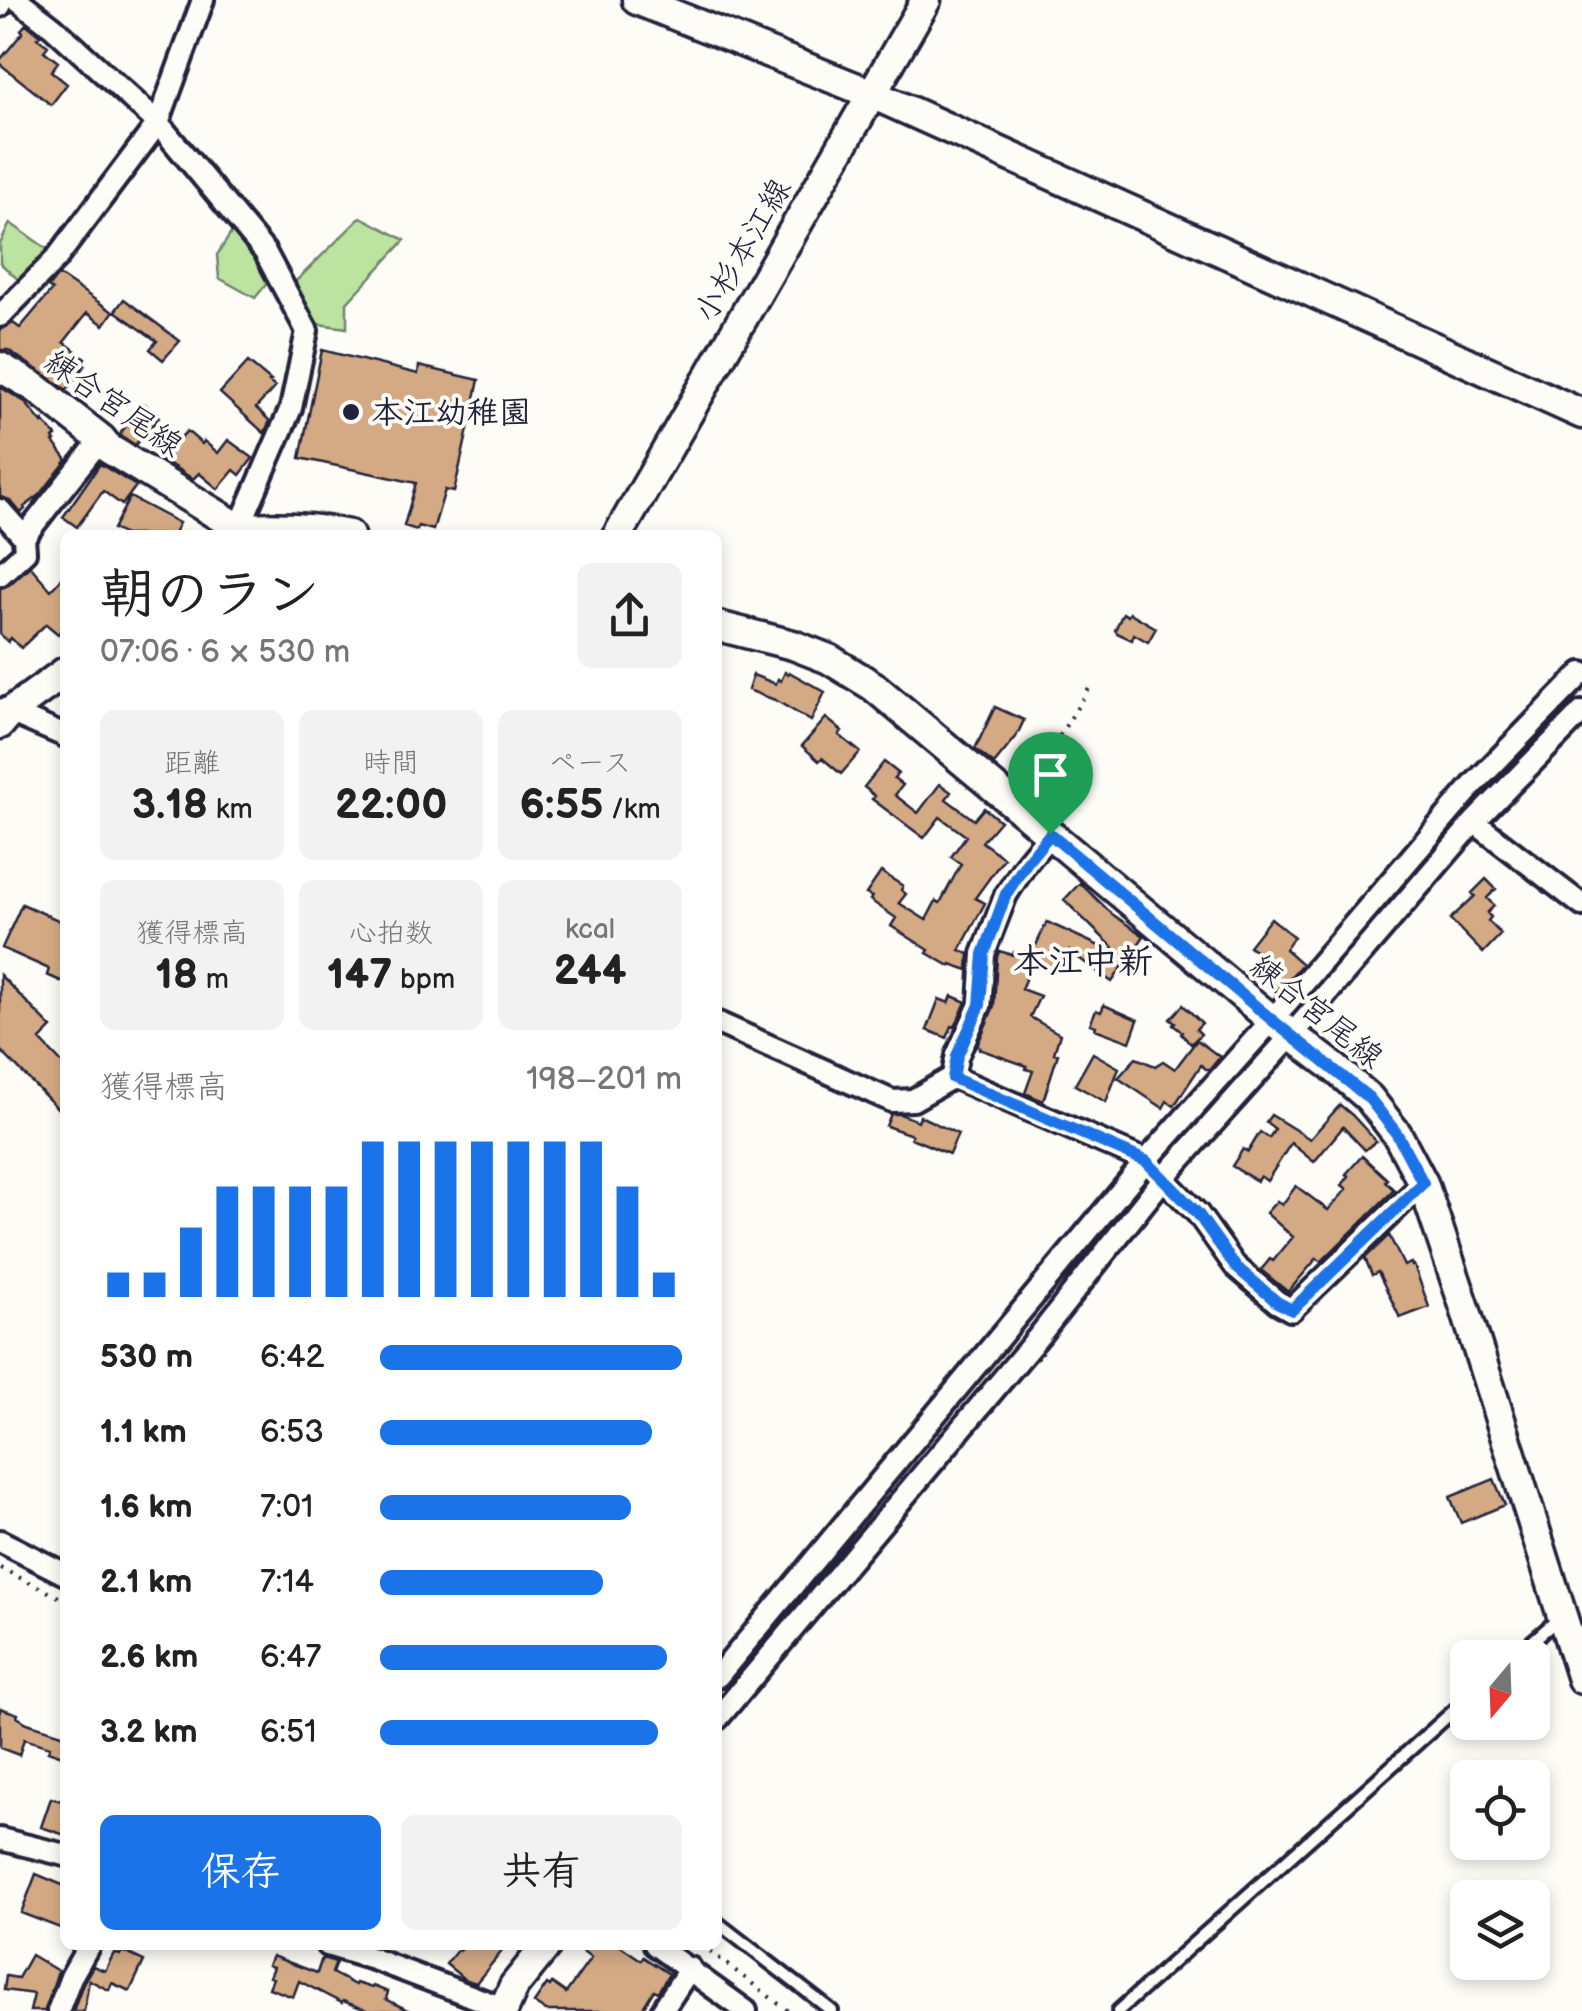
<!DOCTYPE html>
<html lang="ja">
<meta charset="utf-8">
<style>
:root{--surface:#fff;--page:#f2f2f2;--text:#222;--muted:#767676;--accent:#1a73e8}
body{margin:0;font-family:"Balsamiq Sans","Klee One",sans-serif;background:var(--page);color:var(--text);height:100vh;display:flex;flex-direction:column;font-size:38px;white-space:nowrap}
*{box-sizing:border-box;margin:0}
p{font-size:32px;color:var(--muted)}
.icon{flex:none;width:55px;height:55px;fill:none;stroke:currentColor;stroke-width:2;stroke-linecap:round;stroke-linejoin:round}
.map{position:relative;flex:1;overflow:hidden}
.details{position:absolute;left:60px;top:530px;width:662px;height:1420px;display:flex;flex-direction:column;background:var(--surface);border-radius:15px;box-shadow:0 5px 15px #0003}
.details>*{flex:none}
.needle{width:65px;rotate:199deg}
.fabs{position:absolute;left:1450px;top:1640px;display:grid;gap:20px}
.fabs a{display:grid;place-items:center;width:100px;height:100px;border-radius:15px;background:var(--surface);box-shadow:0 5px 15px #0003;font-size:50px}
.pin{position:absolute;display:grid;place-items:center;width:85px;height:85px;color:#fff;margin:-102px -42px;border-radius:50% 50% 50% 0;rotate:-45deg;box-shadow:0 0 10px #0007}
.pin .icon{rotate:45deg}
.round{display:grid;place-items:center;flex:none;width:105px;height:105px;border-radius:15px;background:var(--page)}
.overview{display:flex;align-items:center;justify-content:space-between;height:170px;padding:0 40px}
h1{font-size:55px;font-weight:600;line-height:75px}
.figures{display:grid;grid-template-columns:repeat(3,1fr);gap:15px;height:170px;padding:10px 40px}
.figures div{display:grid;align-content:center;border-radius:15px;background:var(--page);text-align:center}
.figures b{font-size:42px;font-weight:600}
.figures small{font-size:28px;font-weight:400}
.figures p{font-size:28px}
.chart{height:280px;padding:20px 40px}
.chart p{display:flex;justify-content:space-between}
.chart svg{width:100%;height:180px;margin-top:10px;stroke:var(--accent);stroke-width:6}
.button{display:flex;gap:20px;margin-top:auto;padding:20px 40px}
.button a{flex:1;height:115px;border-radius:15px;background:var(--accent);color:#fff;font-size:40px;font-weight:600;line-height:115px;text-align:center}
.button a+a{background:var(--page);color:var(--text)}
ul{padding:0 40px;list-style:none;font-size:32px}
li{display:grid;grid-template-columns:160px 120px 1fr;align-items:center;height:75px}
li i{height:25px;border-radius:12px;background:var(--accent)}
.map>svg:first-child{display:block}
</style>
<div class="map">
<svg width="1582" height="2011" viewBox="0 0 1582 2011">
<rect width="100%" height="100%" fill="#fdfcf7"/>
<filter id="ink" filterUnits="userSpaceOnUse"><feTurbulence type="fractalNoise" baseFrequency=".01" numOctaves="2"/><feDisplacementMap in="SourceGraphic" scale="20" xChannelSelector="R" yChannelSelector="G"/><feConvolveMatrix kernelMatrix="1 2 1 2 8 2 1 2 1" color-interpolation-filters="sRGB"/></filter>
<g filter="url(#ink)">
<path fill="#bce4a0" stroke="#6f836e" stroke-width="2.5" d="M361,217L405,240L347,303V328L318,324L293,284Z
M10,223L53,253L23,284L0,263V244Z
M235,227L274,275L255,298L219,278L217,255Z"/>
<path fill="#d4aa85" stroke="#22223b" stroke-width="2.5" d="M26,24L40,35L37,38L48,46L44,51L58,62L51,71L67,84L51,105L0,64V60L23,32L21,30Z
M59,275L113,312L104,325L87,313L64,342L85,358L82,362L85,365L67,390L8,350H0V329L13,323L20,328L52,290L48,287Z
M124,299L180,341L163,360L150,349L157,341L115,311Z
M322,350L418,374L419,366L479,380L454,492L445,490L433,530L418,526L417,530L404,526L416,483L300,458Z
M248,362L271,381L269,382L275,387L256,408L270,421L264,433L220,393Z
M0,387L25,402L42,423L43,421L56,436L53,438L55,441L53,442L67,460L40,495L24,507L25,509L21,513L10,500L0,497Z
M145,404L159,417L135,445L120,435L122,431Z
M187,431L202,444L204,441L218,453L228,440L253,458L240,475L234,470L218,489L199,473L193,479L160,458Z
M100,464L136,486L122,505L103,491L77,527L63,517Z
M130,497L179,523L173,535H125L113,529Z
M30,566L51,590L65,575V626L58,634L46,624L21,648L11,638L8,642L0,634V588L9,585Z
M1123,613L1128,616L1130,613L1156,628L1148,642L1134,634L1132,640L1117,633L1115,630Z
M785,672L788,674L789,672L825,692L811,721L775,700L748,690L753,675L776,684L778,679L781,681Z
M995,707L1024,720L1016,737L994,764L975,749Z
M826,718L842,731L839,735L860,752L841,774L822,758L819,761L802,746Z
M884,762L898,773L894,778L903,785L895,795L918,813L940,784L951,792L946,799L974,820L984,808L1000,821L982,842L1004,858L975,898L985,903L960,950L969,954L968,970L951,964L950,966L927,953L929,950L891,926L896,918L870,900L872,897L866,894L881,872L903,886L901,890L906,894L899,903L926,920L936,901L940,903L961,864L951,857L966,836L940,817L924,838L872,799L875,796L864,787Z
M1486,879L1496,889L1487,898L1494,906L1487,913L1491,917L1488,921L1501,934L1483,953L1450,919L1475,896L1472,893Z
M1080,883L1112,914L1144,936L1112,982L1069,951L1060,971L1030,958L1047,922L1123,957L1064,900Z
M22,904L65,923V983L47,975L49,969L2,948Z
M1271,918L1294,937L1285,949L1302,964L1277,992L1256,975L1268,961L1249,946Z
M999,951L1013,955L1014,952L1034,959L1021,989L1040,996L1030,1017L1060,1034L1054,1053L1058,1054L1043,1101L1025,1093L1033,1071L1026,1069L1027,1066L979,1049L980,1047L977,1046L994,1006L997,957Z
M0,975L52,1028L40,1040L65,1066V1116L0,1050Z
M952,996L966,1002L955,1027L952,1026L947,1038L927,1030L939,999L949,1003Z
M1104,1005L1138,1020L1130,1042L1095,1029L1096,1026L1090,1024L1096,1010L1101,1012Z
M1183,1005L1202,1023L1196,1029L1201,1034L1191,1044L1181,1034L1182,1032L1173,1025L1175,1023L1170,1019Z
M1197,1040L1220,1057L1210,1069H1206L1201,1065L1174,1106L1167,1101L1163,1108L1118,1078L1136,1058L1155,1066L1163,1061L1175,1069Z
M1093,1053L1119,1068L1106,1102L1075,1085Z
M1340,1105L1352,1115L1376,1141L1365,1150L1343,1127L1314,1162L1291,1143L1267,1181L1260,1176L1257,1181L1232,1166L1243,1149L1248,1152L1260,1132L1269,1138L1275,1129L1266,1122L1271,1115L1310,1139Z
M891,1114H900L918,1121L920,1116L958,1134L949,1154L911,1138L912,1135L886,1126Z
M1362,1156L1387,1179L1385,1181L1394,1190L1321,1262L1317,1258L1288,1292L1261,1270L1270,1259L1273,1261L1293,1237L1266,1213L1277,1201L1282,1205L1296,1186L1328,1210L1347,1189L1342,1185L1349,1176L1346,1174Z
M1389,1235L1404,1266L1411,1263L1412,1266L1414,1265L1429,1307L1400,1318L1378,1272L1372,1275L1365,1258Z
M1494,1479L1505,1505L1461,1523L1450,1497Z
M0,1708L18,1714L17,1717L27,1723L65,1735V1757L48,1751L50,1747L24,1739L19,1755L0,1748Z
M51,1798L65,1802V1835L41,1827Z
M36,1874L65,1886V1930L21,1913Z
M465,1945H507L476,1983L464,1979L446,1964L458,1949L460,1951Z
M573,1945H619L641,1960L643,1957L669,1974L658,1992L654,1990L641,2011H546L534,2003L547,1984L550,1986L552,1983L566,1993L591,1958Z
M122,1951L144,1961L130,1991L112,1983L109,1990L89,1980L84,2011H73L83,1983L93,1966L105,1971L114,1953L120,1955Z
M31,1955L58,1971L45,2011H30L34,1994L4,1990L6,1976L18,1978Z
M272,1956L317,1973L322,1958L336,1962L332,1973L355,1985L356,1983L372,1988L373,1986L388,1992L386,1999L410,2011H369L343,2001L342,2003L299,1981L293,1997L269,1988L273,1978L269,1977L273,1967L268,1965Z"/>
<g fill="none" stroke-linecap="round" stroke-linejoin="round">
<g stroke="#22223b" stroke-width="18">
<path id="lane" d="M1513,1658L1558,1619
M718,1923L832,2011
M1118,2011L1468,1698"/>
</g>
<g stroke="#22223b" stroke-width="28">
<path id="street" d="M18,0L53,27L158,123L265,252L307,331L291,408L239,528
M0,6L3,0
M0,316L56,259L158,123L203,0
M0,510L24,537L25,552L0,575
M24,537L101,439
M3,709L65,736
M1474,822L1582,905
M718,1023L892,1101L913,1100L953,1077L1146,1161L1198,1214L1235,1266L1277,1302L1291,1310L1423,1183
M953,1077L957,1056L980,1005L983,954L1006,895L1027,862L1050,834
M0,1541L65,1574
M718,1676L1146,1161L1272,1020L1474,784L1582,673
M718,1718L1039,1336L1163,1179L1283,1045L1474,822L1582,712
M0,1839L65,1855
M327,1945L373,1959L503,2008
M655,1945L746,2011
M58,2011L71,1977L89,1945
M662,2011L690,1968"/>
</g>
<g stroke="#22223b" stroke-width="35">
<path id="secondary" d="M637,0L872,94L1582,414
M0,367L36,388L101,439L109,449L239,528
M232,535L239,528C276,526 312,527 349,535
M618,535L926,0
M718,626L793,645L829,659L873,686L1272,1020L1331,1065L1369,1098L1397,1134L1423,1183L1464,1305L1582,1679
M0,724L10,712L65,672
M503,2011L514,1986L547,1945"/>
</g>
<path stroke="#22223b" stroke-width="4" stroke-dasharray="2.5 8" stroke-linecap="butt" d="M1026,789L1090,687
M0,1568L65,1600
M702,1945L788,2011"/>
<use href="#lane" stroke="#fdfcf7" stroke-width="10"/>
<use href="#street" stroke="#fdfcf7" stroke-width="20"/>
<use href="#secondary" stroke="#fdfcf7" stroke-width="28"/>
</g>
</g>
<g fill="none" stroke-linecap="round" stroke-linejoin="round" filter="url(#ink)">
<g stroke="#fff" stroke-width="20">
<path id="route" d="M1050,834L1272,1020L1369,1098L1397,1134L1423,1183L1292,1310L1277,1302L1235,1266L1198,1214L1146,1161L953,1078L957,1056L980,1005L984,954L1006,894L1027,862Z"/>
</g>
<use href="#route" stroke="#1a73e8" stroke-width="12"/>
</g>
<circle fill="#22223b" stroke="#fdfcf7" stroke-width="4" cx="351" cy="412" r="10"/>
<g text-anchor="middle" stroke-width="8" stroke-linejoin="round" paint-order="stroke">
<g font-size="32" fill="#22223b" stroke="#fdfcf7">
<text transform="translate(742 250) rotate(-60)" y="11">小杉本江線</text>
<text transform="translate(114 403) rotate(35)" y="11">練合宮尾線</text>
<text transform="translate(1317 1011) rotate(39)" y="11">練合宮尾線</text>
</g>
<g font-size="32" font-weight="bold" fill="#22223b" stroke="#fdfcf7" text-anchor="start">
<text x="371" y="423">本江幼稚園</text>
</g>
<g font-size="35" font-weight="bold" fill="#22223b" stroke="#fdfcf7">
<text x="1083" y="973">本江中新</text>
</g>
</g>
</svg>
<div class="fabs">
<a><svg class="needle" viewBox="-14 -14 28 28"><path d="M0-13l5 13h-10z" fill="#e53935"/><path d="M0 13l5-13h-10z" fill="#767676"/></svg></a>
<a><svg class="icon" aria-label="locate" viewBox="0 0 24 24"><circle cx="12" cy="12" r="6"/><path d="M12 2v4M12 18v4M2 12h4M18 12h4"/></svg></a>
<a><svg class="icon" aria-label="layers" viewBox="0 0 24 24"><path d="M12 4l9 5-9 5-9-5zM3 14l9 5 9-5"/></svg></a>
</div>
<div class="pin" style="left:1050px;top:834px;background:#1e9e55"><svg class="icon" aria-label="arrive" viewBox="0 0 24 24"><path d="M6 21V4h12l-3 4 3 4H6"/></svg></div>
<section class="details">
<div class="overview"><div><h1>朝のラン</h1><p>07:06 · 6 × 530 m</p></div><a class="round"><svg class="icon" aria-label="share" viewBox="0 0 24 24"><path d="M12 15V3M7 8l5-5 5 5M5 13v7h14v-7"/></svg></a></div>
<div class="figures">
<div><p>距離</p><b>3.18<small> km</small></b></div>
<div><p>時間</p><b>22:00</b></div>
<div><p>ペース</p><b>6:55<small> /km</small></b></div>
</div>
<div class="figures">
<div><p>獲得標高</p><b>18<small> m</small></b></div>
<div><p>心拍数</p><b>147<small> bpm</small></b></div>
<div><p>kcal</p><b>244</b></div>
</div>
<div class="chart"><p><span>獲得標高</span>198–201 m</p>
<svg viewBox="0 0 160 44" preserveAspectRatio="none"><path d="M5 44V38M15 44V38M25 44V27M35 44V17M45 44V17M55 44V17M65 44V17M75 44V6M85 44V6M95 44V6M105 44V6M115 44V6M125 44V6M135 44V6M145 44V17M155 44V38"/></svg>
</div>
<ul>
<li><b>530 m</b>6:42<i style="width:100%"></i></li>
<li><b>1.1 km</b>6:53<i style="width:90%"></i></li>
<li><b>1.6 km</b>7:01<i style="width:83%"></i></li>
<li><b>2.1 km</b>7:14<i style="width:74%"></i></li>
<li><b>2.6 km</b>6:47<i style="width:95%"></i></li>
<li><b>3.2 km</b>6:51<i style="width:92%"></i></li>
</ul>
<div class="button"><a>保存</a><a>共有</a></div>
</section>
</div>
